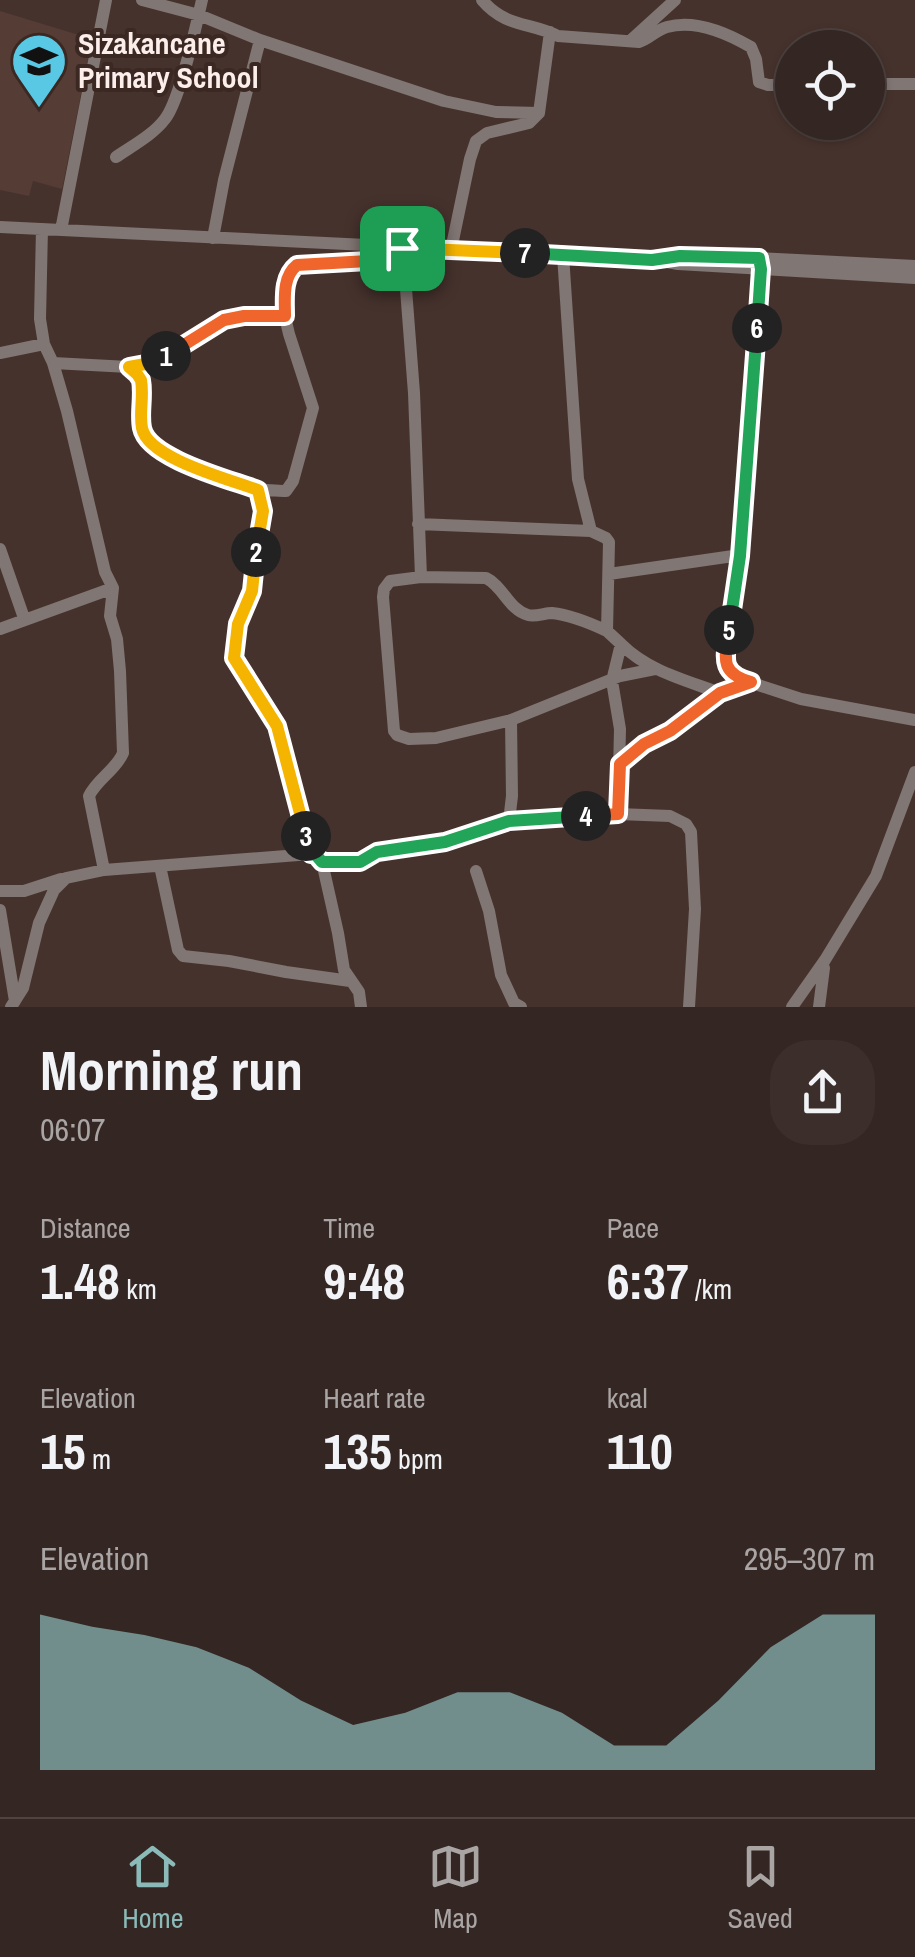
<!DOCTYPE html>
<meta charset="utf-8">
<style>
:root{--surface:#342622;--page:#3c2e2a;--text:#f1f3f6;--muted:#a9a5a5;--line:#4e4340;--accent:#8bbbb9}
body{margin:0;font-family:"Archivo Narrow",sans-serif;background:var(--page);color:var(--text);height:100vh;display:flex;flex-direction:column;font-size:38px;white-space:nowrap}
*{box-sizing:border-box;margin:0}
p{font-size:32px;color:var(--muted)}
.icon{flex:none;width:55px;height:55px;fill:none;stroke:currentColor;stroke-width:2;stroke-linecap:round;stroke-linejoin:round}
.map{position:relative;height:1007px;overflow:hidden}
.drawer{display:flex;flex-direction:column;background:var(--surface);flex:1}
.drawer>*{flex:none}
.controls{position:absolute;left:775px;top:30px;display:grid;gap:20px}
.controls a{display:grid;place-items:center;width:110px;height:110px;border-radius:50%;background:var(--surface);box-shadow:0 2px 8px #0004,0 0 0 2px var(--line);font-size:50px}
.pin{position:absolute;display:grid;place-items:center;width:85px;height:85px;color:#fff;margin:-42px;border-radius:20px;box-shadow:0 5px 15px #0006}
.km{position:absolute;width:50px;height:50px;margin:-25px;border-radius:50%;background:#222;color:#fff;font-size:28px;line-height:50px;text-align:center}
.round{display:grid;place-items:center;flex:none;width:105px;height:105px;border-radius:40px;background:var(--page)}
.head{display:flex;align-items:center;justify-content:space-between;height:170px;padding:0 40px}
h1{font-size:55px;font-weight:700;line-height:75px}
.figures{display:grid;grid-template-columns:repeat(3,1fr);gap:15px;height:170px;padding:10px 40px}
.figures div{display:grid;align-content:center}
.figures b{font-size:50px;font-weight:700}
.figures small{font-size:28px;font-weight:400}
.figures p{font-size:28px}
.chart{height:280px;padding:20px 40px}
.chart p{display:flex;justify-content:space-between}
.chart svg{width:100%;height:180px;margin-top:10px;fill:var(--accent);opacity:.7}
.tab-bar{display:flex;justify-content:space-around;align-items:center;height:140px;border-top:2px solid var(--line);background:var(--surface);font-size:28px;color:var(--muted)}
.tab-bar a{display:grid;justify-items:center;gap:5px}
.tab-bar .selected{color:var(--accent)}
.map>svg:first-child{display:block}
</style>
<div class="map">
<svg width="915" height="1007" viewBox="0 0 915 1007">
<rect width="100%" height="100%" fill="#46322d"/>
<path fill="#553c34" d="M0,11L92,39L62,189L33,181L29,196L0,190Z"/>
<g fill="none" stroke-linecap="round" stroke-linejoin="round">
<path stroke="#807673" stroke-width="12" d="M142,0L199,15L260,40L444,101L496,112L539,113
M482,0C506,28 530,22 558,36L639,42C649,39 656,30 667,27C695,19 727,33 751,47L756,59L759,82L768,85H792
M630,41L675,0
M868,84H915
M116,157C132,146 153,135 165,119C180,100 196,26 202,0
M0,227L652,259L678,264L915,278
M42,229L40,319L44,344L53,363L67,411L105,572L113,588L110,616L117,639L120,671L123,753C116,770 97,779 89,796L104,870L311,854
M61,230L106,0
M213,238L224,180L260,40
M403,250L414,393L421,577
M451,250L470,159L476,141L487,133L529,123L539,113L550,32
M563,255L578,479L591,531
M665,258L679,256L759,258L915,266
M759,258L761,269L740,555L726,651L727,667L730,672L740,679L801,699L915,720
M0,353L44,344
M53,363L129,367C157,390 127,422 153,445C192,468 239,492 286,491L293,481L313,408L289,334L285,317L286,287L292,269L303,264L404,259
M129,367L156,362L224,321L244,316L285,317
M259,489L262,501V523L251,591L239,624L235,658L277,726L311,854L316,855L322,862L338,933L344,970L359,992L361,1007
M418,524L591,531L606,538L609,542L607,631L621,644L612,681L620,729L618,814
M0,549L24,618
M609,574L740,555
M0,629L113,588
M607,631C590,623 571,615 552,613C544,613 536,617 528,615C509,610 503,586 486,578L421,577L390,581L384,589L383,597L394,731L397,735L409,739L436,738L511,720L620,676L655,669
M621,644C648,671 685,680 720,693
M620,764L644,744L671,731L720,693L748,683
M509,821L512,796L511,720
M322,862H360L377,852L445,842L509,821L618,814L670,816L686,824L691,832L695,909L689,1007
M160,866L178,950L183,956L229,961L286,972L350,981
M476,871L489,911L501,975L514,1003L521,1007
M0,891H24L61,879
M0,910L15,1001
M11,1007L23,988L39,923L54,890L66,878L104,870
M792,1007L825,960L876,876L915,772
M819,1007L824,968"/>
</g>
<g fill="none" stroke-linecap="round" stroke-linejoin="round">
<g stroke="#fff" stroke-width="20">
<path id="split-1" d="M166,356L224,320L244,316H285C285,299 282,277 297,265L404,259L402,248"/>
</g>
<g stroke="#fff" stroke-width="20">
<path id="split-2" d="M166,356L156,362L129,367L137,374L141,380C144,396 139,413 142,428C148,459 232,480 258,490L263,511L256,552"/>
</g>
<g stroke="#fff" stroke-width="20">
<path id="split-3" d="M256,552L252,591L238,624L234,658L277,726L306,836"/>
</g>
<g stroke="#fff" stroke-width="20">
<path id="split-4" d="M306,836L311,854L316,855L322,862H360L377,852L445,842L509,821L586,816"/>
</g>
<g stroke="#fff" stroke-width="20">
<path id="split-5" d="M586,816L618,814L620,764L644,744L670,731L720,693L751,682C719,673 725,658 729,630"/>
</g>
<g stroke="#fff" stroke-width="20">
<path id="split-6" d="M729,630L740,556L757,328"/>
</g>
<g stroke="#fff" stroke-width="20">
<path id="split-7" d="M525,253L652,260L680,256L759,258L761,269L757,328"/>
</g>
<g stroke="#fff" stroke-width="20">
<path id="split-8" d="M402,248L525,253"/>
</g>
<use href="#split-1" stroke="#f0652b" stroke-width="12"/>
<use href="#split-2" stroke="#f5b400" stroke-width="12"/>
<use href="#split-3" stroke="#f5b400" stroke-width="12"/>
<use href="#split-4" stroke="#22a559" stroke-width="12"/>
<use href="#split-5" stroke="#f0652b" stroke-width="12"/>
<use href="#split-6" stroke="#22a559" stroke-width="12"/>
<use href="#split-7" stroke="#22a559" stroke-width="12"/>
<use href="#split-8" stroke="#f5b400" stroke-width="12"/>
</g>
<defs>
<g id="school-pin" transform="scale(2.875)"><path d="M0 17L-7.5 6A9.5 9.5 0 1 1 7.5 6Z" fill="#59c8e4" stroke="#3b2823"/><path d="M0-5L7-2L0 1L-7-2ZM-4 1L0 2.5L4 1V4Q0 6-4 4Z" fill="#111"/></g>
</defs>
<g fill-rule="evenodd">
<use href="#school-pin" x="39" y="61"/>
</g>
<g text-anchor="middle" stroke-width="8" stroke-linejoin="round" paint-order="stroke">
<g font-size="30" font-weight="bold" fill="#fbeeeb" stroke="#3b2823" text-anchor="start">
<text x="78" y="54">Sizakancane<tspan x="78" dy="34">Primary School</tspan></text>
</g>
</g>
</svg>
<div class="controls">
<a><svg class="icon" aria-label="locate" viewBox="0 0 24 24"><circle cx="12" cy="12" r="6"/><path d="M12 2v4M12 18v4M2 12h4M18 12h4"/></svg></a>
</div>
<div class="pin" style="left:402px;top:248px;background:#1e9e55"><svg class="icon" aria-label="arrive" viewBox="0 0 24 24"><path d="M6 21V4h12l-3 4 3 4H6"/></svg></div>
<b class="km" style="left:166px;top:356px">1</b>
<b class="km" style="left:256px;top:552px">2</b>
<b class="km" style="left:306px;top:836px">3</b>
<b class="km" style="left:586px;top:816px">4</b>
<b class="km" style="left:729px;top:630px">5</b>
<b class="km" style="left:757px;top:328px">6</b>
<b class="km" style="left:525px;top:253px">7</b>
</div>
<section class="drawer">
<div class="head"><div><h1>Morning run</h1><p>06:07</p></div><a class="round"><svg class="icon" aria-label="share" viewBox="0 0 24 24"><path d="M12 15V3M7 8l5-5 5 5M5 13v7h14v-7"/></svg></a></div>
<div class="figures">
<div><p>Distance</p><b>1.48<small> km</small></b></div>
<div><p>Time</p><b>9:48</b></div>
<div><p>Pace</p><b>6:37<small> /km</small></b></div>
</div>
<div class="figures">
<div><p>Elevation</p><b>15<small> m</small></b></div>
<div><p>Heart rate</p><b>135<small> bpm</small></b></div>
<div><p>kcal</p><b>110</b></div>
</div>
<div class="chart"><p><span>Elevation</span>295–307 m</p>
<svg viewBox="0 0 160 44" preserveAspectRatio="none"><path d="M0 44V6L10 9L20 11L30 14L40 19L50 27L60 33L70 30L80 25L90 25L100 30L110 38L120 38L130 27L140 14L150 6L160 6V44z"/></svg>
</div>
</section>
<nav class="tab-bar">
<a class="selected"><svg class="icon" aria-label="home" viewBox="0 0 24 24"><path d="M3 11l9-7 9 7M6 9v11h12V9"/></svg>Home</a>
<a><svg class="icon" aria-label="map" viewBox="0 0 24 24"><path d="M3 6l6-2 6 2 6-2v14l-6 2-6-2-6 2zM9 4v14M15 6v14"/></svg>Map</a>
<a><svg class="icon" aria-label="saved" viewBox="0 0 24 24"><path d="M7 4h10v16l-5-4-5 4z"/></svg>Saved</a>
</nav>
